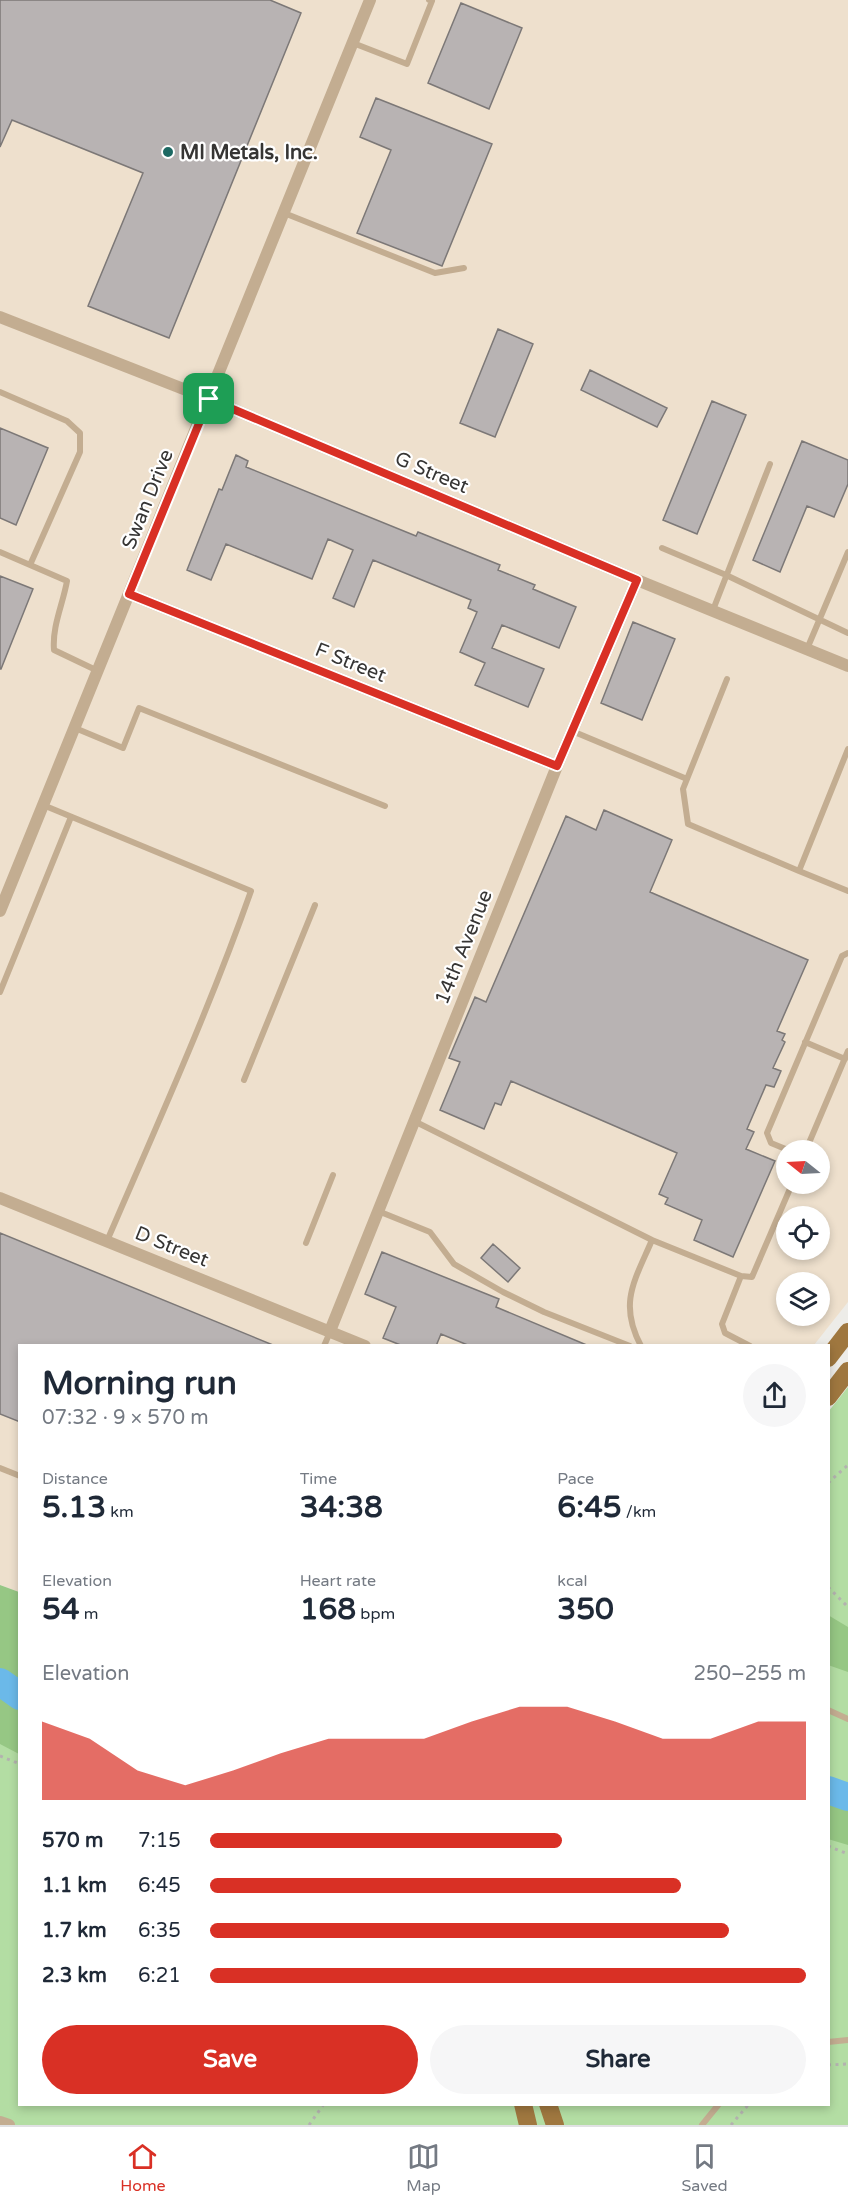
<!DOCTYPE html>
<meta charset="utf-8">
<style>
:root{--surface:#fff;--page:#f6f6f7;--text:#1f2937;--muted:#747a83;--line:#e0e1e3;--accent:#d93025}
body{margin:0;font-family:"Varela Round",sans-serif;background:var(--page);color:var(--text);height:100vh;display:flex;flex-direction:column;font-size:22px;white-space:nowrap}
*{box-sizing:border-box;margin:0}
p{font-size:20px;color:var(--muted)}
.icon{flex:none;width:33px;height:33px;fill:none;stroke:currentColor;stroke-width:2;stroke-linecap:round;stroke-linejoin:round}
.map{position:relative;flex:1;overflow:hidden}
.sheet{position:absolute;left:18px;top:1344px;width:812px;height:762px;display:flex;flex-direction:column;background:var(--surface);border-radius:0px;box-shadow:0 3px 9px #0003}
.sheet>*{flex:none}
.needle{width:39px;rotate:288deg}
.fabs{position:absolute;left:776px;top:1140px;display:grid;gap:12px}
.fabs a{display:grid;place-items:center;width:54px;height:54px;border-radius:50%;background:var(--surface);box-shadow:0 3px 9px #0003;font-size:30px}
.pin{position:absolute;display:grid;place-items:center;width:51px;height:51px;color:#fff;margin:-26px;border-radius:12px;box-shadow:0 3px 9px #0006}
.round{display:grid;place-items:center;flex:none;width:63px;height:63px;border-radius:32px;background:var(--page)}
.head{display:flex;align-items:center;justify-content:space-between;height:102px;padding:0 24px}
h1{font-size:33px;font-weight:800;line-height:45px}
.figures{display:grid;grid-template-columns:repeat(3,1fr);gap:9px;height:102px;padding:6px 24px}
.figures div{display:grid;align-content:center}
.figures b{font-size:30px;font-weight:800}
.figures small{font-size:16px;font-weight:400}
.figures p{font-size:16px}
.chart{height:168px;padding:12px 24px}
.chart p{display:flex;justify-content:space-between}
.chart svg{width:100%;height:108px;margin-top:6px;fill:var(--accent);opacity:.7}
.action{display:flex;gap:12px;margin-top:auto;padding:12px 24px}
.action a{flex:1;height:69px;border-radius:36px;background:var(--accent);color:#fff;font-size:24px;font-weight:800;line-height:69px;text-align:center}
.action a+a{background:var(--page);color:var(--text)}
ul{padding:0 24px;list-style:none;font-size:20px}
li{display:grid;grid-template-columns:96px 72px 1fr;align-items:center;height:45px}
li i{height:15px;border-radius:8px;background:var(--accent)}
.menu{display:flex;justify-content:space-around;align-items:center;height:84px;border-top:2px solid var(--line);background:var(--surface);font-size:16px;color:var(--muted)}
.menu a{display:grid;justify-items:center;gap:3px}
.menu .active{color:var(--accent)}
.map>svg:first-child{display:block}
</style>
<div class="map">
<svg width="848" height="2125" viewBox="0 0 848 2125">
<rect width="100%" height="100%" fill="#edece8"/>
<path fill="#eee0cd" fill-rule="evenodd" d="M0,0H848V1302L814,1345L20,1346L19,1592L0,1585ZM786,1150H819V1184H786ZM786,1216H819V1250H786ZM786,1282H819V1316H786Z"/>
<path fill="#b3dda3" d="M848,1387V2125H0V1687L20,1700V2104H828V1412Z"/>
<path fill="#96c784" d="M0,1585L19,1592V1754L0,1744Z
M828,1615L848,1627V1672L828,1665Z
M828,1790L848,1797V1845L828,1839Z"/>
<g fill="none" stroke-linecap="round" stroke-linejoin="round">
<path stroke="#6bb9e9" stroke-width="28" d="M0,1682L20,1696
M828,1790L848,1797"/>
</g>
<path fill="#b8b3b3" stroke="#7c7877" stroke-width="1.5" d="M0,0H270L301,13L169,338L88,306L143,173L12,120L0,147Z
M461,3L522,28L489,109L428,83Z
M376,98L492,144L442,266L357,233L391,150L360,137Z
M498,329L533,344L495,437L460,423Z
M590,370L667,408L657,427L581,390Z
M712,401L746,415L697,534L663,520Z
M0,428L48,448L16,525L0,518Z
M802,441L848,460V484L834,517L807,506L780,572L753,560Z
M236,455L248,461L246,467L416,536L418,532L500,565L498,570L535,585L533,589L576,607L559,648L502,625L492,648L544,669L528,707L475,685L485,663L460,652L477,612L468,608L471,600L373,560L354,607L333,598L353,550L328,539L312,579L226,544L211,580L187,570L219,489L222,490Z
M0,576L33,589L1,669H0Z
M633,622L675,639L642,720L601,703Z
M604,810L672,840L650,892L808,960L777,1031L785,1034L782,1040L785,1042L773,1068L781,1071L774,1087L766,1085L747,1129L754,1132L746,1149L775,1161L733,1257L694,1240L702,1220L665,1204L668,1198L659,1194L677,1153L511,1081L501,1105L495,1103L484,1129L440,1110L460,1062L449,1058L475,997L486,1002L566,816L596,830Z
M0,1233L273,1345V1346H20V1422L0,1414Z
M493,1244L520,1268L508,1282L481,1258Z
M382,1252L499,1299L496,1307L589,1346H470L441,1334L436,1346H403L383,1338L396,1307L365,1294Z"/>
<g fill="none" stroke-linecap="round" stroke-linejoin="round">
<path stroke="#b3b2af" stroke-width="3" stroke-dasharray="3 4.5" stroke-linecap="butt" d="M828,1483L848,1465
M828,1587L848,1607
M0,1756L20,1764
M828,1846L848,1854
M828,2065L848,2064
M309,2125L324,2104
M731,2125L749,2104"/>
<path stroke="#c3ad91" stroke-width="6" d="M353,43L407,64L432,1L429,0
M284,213L435,273L464,268
M0,392L67,421L80,433V452L30,565
M662,548L726,575L848,633
M0,552L67,581C63,604 52,626 54,650L98,671
M713,610L770,464
M807,649L848,552
M727,679L683,789L688,824L799,871L848,749
M75,728L123,748L139,708L385,806
M572,731L687,779
M43,805L251,891C209,1010 157,1125 107,1241
M799,871L848,891
M0,992L71,817
M805,1042L845,1059
M244,1080L315,905
M414,1121L652,1240
M788,1150L771,1143L767,1133L842,956L848,953
M806,1150L848,1051
M378,1211L430,1232L454,1264L503,1292L544,1312L630,1346
M306,1243L333,1175
M741,1276L722,1324L725,1333L750,1346
M324,1346L330,1332
M641,1346C618,1303 635,1280 652,1240L741,1276L752,1277L792,1184
M0,1468L20,1476
M828,1710L848,1719
M828,2042L848,2040
M702,2125L719,2104"/>
<path stroke="#c3ad91" stroke-width="12" d="M0,317L209,399L637,580L848,666
M129,594L557,766
M0,911L370,0
M0,1198L365,1346
M330,1331L557,766L637,580
M0,2122L9,2125"/>
<path stroke="#9f773f" stroke-width="18" d="M828,1358L848,1332
M828,1397L848,1371
M523,2104L528,2125
M548,2104L555,2125"/>
</g>
<g fill="none" stroke-linecap="round" stroke-linejoin="round">
<g stroke="#fff" stroke-width="12">
<path id="route" d="M209,399L637,580L557,766L129,594Z"/>
</g>
<use href="#route" stroke="#d93025" stroke-width="8"/>
</g>
<circle fill="#1d6963" stroke="#fff" stroke-width="2" cx="168" cy="152" r="6"/>
<g text-anchor="middle" stroke-width="4.5" stroke-linejoin="round" paint-order="stroke">
<g font-size="20" font-weight="bold" fill="#363534" stroke="#fff" text-anchor="start">
<text x="180" y="159">MI Metals, Inc.</text>
</g>
<g font-size="20" fill="#363534" stroke="#fff">
<text transform="translate(432 472) rotate(23)" y="7">G Street</text>
<text transform="translate(147 499) rotate(-68)" y="7">Swan Drive</text>
<text transform="translate(351 662) rotate(22)" y="7">F Street</text>
<text transform="translate(463 947) rotate(-68)" y="7">14th Avenue</text>
<text transform="translate(172 1246) rotate(22)" y="7">D Street</text>
</g>
</g>
</svg>
<div class="fabs">
<a><svg class="needle" viewBox="-14 -14 28 28"><path d="M0-13l5 13h-10z" fill="#e53935"/><path d="M0 13l5-13h-10z" fill="#747a83"/></svg></a>
<a><svg class="icon" aria-label="locate" viewBox="0 0 24 24"><circle cx="12" cy="12" r="6"/><path d="M12 2v4M12 18v4M2 12h4M18 12h4"/></svg></a>
<a><svg class="icon" aria-label="layers" viewBox="0 0 24 24"><path d="M12 4l9 5-9 5-9-5zM3 14l9 5 9-5"/></svg></a>
</div>
<div class="pin" style="left:209px;top:399px;background:#1e9e55"><svg class="icon" aria-label="arrive" viewBox="0 0 24 24"><path d="M6 21V4h12l-3 4 3 4H6"/></svg></div>
<section class="sheet">
<div class="head"><div><h1>Morning run</h1><p>07:32 · 9 × 570 m</p></div><a class="round"><svg class="icon" aria-label="share" viewBox="0 0 24 24"><path d="M12 15V3M7 8l5-5 5 5M5 13v7h14v-7"/></svg></a></div>
<div class="figures">
<div><p>Distance</p><b>5.13<small> km</small></b></div>
<div><p>Time</p><b>34:38</b></div>
<div><p>Pace</p><b>6:45<small> /km</small></b></div>
</div>
<div class="figures">
<div><p>Elevation</p><b>54<small> m</small></b></div>
<div><p>Heart rate</p><b>168<small> bpm</small></b></div>
<div><p>kcal</p><b>350</b></div>
</div>
<div class="chart"><p><span>Elevation</span>250–255 m</p>
<svg viewBox="0 0 160 44" preserveAspectRatio="none"><path d="M0 44V12L10 19L20 32L30 38L40 32L50 25L60 19L70 19L80 19L90 12L100 6L110 6L120 12L130 19L140 19L150 12L160 12V44z"/></svg>
</div>
<ul>
<li><b>570 m</b>7:15<i style="width:59%"></i></li>
<li><b>1.1 km</b>6:45<i style="width:79%"></i></li>
<li><b>1.7 km</b>6:35<i style="width:87%"></i></li>
<li><b>2.3 km</b>6:21<i style="width:100%"></i></li>
</ul>
<div class="action"><a>Save</a><a>Share</a></div>
</section>
</div>
<nav class="menu">
<a class="active"><svg class="icon" aria-label="home" viewBox="0 0 24 24"><path d="M3 11l9-7 9 7M6 9v11h12V9"/></svg>Home</a>
<a><svg class="icon" aria-label="map" viewBox="0 0 24 24"><path d="M3 6l6-2 6 2 6-2v14l-6 2-6-2-6 2zM9 4v14M15 6v14"/></svg>Map</a>
<a><svg class="icon" aria-label="saved" viewBox="0 0 24 24"><path d="M7 4h10v16l-5-4-5 4z"/></svg>Saved</a>
</nav>
